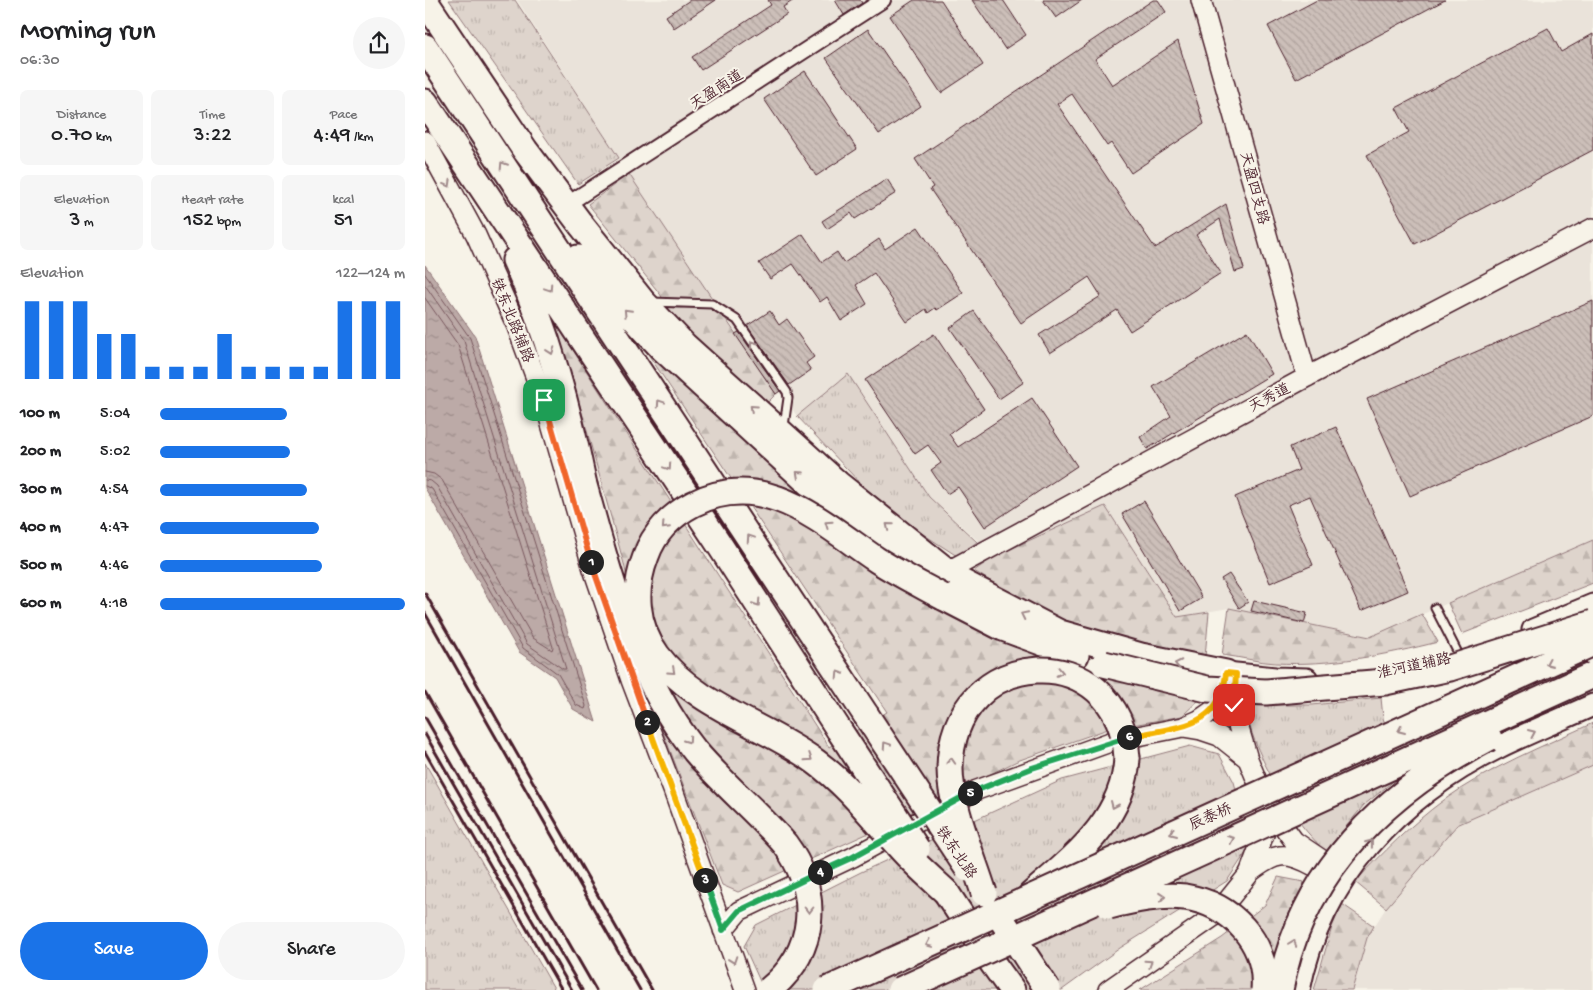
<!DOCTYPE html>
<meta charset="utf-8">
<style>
:root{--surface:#fff;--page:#f6f6f6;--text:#202124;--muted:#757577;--accent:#1a73e8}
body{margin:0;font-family:"Gochi Hand","LXGW WenKai TC",sans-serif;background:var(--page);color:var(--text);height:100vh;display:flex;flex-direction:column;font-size:19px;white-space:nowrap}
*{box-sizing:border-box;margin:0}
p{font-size:16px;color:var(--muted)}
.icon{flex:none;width:28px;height:28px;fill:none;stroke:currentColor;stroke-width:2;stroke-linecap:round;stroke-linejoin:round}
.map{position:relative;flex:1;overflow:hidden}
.drawer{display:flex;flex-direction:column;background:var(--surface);width:425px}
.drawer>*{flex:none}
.pin{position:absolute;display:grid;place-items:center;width:42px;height:42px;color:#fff;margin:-21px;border-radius:10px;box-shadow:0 2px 8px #0006}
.km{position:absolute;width:25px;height:25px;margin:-12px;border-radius:50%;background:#222;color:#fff;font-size:14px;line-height:25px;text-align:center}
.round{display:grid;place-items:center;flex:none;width:52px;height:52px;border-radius:26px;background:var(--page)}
.headline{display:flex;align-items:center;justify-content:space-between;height:85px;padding:0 20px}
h1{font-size:28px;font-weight:600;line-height:38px}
.stats{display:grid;grid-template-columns:repeat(3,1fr);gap:8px;height:85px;padding:5px 20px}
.stats div{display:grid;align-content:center;border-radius:8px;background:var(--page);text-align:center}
.stats b{font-size:21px;font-weight:600}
.stats small{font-size:14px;font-weight:400}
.stats p{font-size:14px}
.chart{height:140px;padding:10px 20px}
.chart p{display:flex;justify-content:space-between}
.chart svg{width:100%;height:90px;margin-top:5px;stroke:var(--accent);stroke-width:6}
.button{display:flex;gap:10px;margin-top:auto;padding:10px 20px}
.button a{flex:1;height:58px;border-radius:30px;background:var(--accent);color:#fff;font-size:20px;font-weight:600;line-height:58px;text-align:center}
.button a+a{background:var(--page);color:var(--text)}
ul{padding:0 20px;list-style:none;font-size:16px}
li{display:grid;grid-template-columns:80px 60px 1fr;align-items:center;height:38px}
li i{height:12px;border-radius:6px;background:var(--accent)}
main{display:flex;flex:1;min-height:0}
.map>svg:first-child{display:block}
</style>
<main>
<section class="drawer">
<div class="headline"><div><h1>Morning run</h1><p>06:30</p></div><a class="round"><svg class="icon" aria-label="share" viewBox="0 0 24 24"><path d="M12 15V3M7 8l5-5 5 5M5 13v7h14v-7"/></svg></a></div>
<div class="stats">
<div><p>Distance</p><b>0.70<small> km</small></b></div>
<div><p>Time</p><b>3:22</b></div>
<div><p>Pace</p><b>4:49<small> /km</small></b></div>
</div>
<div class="stats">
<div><p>Elevation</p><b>3<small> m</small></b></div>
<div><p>Heart rate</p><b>152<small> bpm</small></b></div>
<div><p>kcal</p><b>51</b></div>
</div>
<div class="chart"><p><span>Elevation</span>122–124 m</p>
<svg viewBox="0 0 160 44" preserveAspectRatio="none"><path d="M5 44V6M15 44V6M25 44V6M35 44V22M45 44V22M55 44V38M65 44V38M75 44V38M85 44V22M95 44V38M105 44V38M115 44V38M125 44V38M135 44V6M145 44V6M155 44V6"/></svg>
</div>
<ul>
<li><b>100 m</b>5:04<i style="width:52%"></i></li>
<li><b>200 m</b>5:02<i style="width:53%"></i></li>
<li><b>300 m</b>4:54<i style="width:60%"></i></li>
<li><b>400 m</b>4:47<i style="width:65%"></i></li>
<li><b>500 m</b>4:46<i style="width:66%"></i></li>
<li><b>600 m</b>4:18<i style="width:100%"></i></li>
</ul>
<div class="button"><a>Save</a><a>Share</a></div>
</section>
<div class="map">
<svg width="1168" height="990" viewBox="0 0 1168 990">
<defs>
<pattern id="grass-tufts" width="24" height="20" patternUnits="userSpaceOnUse" patternTransform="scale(1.25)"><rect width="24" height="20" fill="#ded4cc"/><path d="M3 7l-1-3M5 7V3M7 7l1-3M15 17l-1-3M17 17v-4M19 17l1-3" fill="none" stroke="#c0b6af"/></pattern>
<pattern id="forest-firs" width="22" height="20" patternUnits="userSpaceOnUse" patternTransform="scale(1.25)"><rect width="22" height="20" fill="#ded4cc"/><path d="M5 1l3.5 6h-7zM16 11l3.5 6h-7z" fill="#c0b6af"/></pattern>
<pattern id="water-ripples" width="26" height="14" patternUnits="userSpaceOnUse" patternTransform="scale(1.25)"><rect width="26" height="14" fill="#bcaaa7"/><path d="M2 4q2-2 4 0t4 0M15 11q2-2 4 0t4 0" fill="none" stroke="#9b8a88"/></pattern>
<pattern id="building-back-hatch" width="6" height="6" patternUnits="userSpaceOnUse" patternTransform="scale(1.25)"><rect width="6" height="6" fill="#ccbfb9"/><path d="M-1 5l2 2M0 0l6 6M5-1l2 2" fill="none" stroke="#b1a49f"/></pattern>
</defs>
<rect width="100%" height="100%" fill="#f7f3e8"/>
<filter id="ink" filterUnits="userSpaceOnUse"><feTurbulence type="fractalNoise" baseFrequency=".02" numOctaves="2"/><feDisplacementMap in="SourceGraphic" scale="10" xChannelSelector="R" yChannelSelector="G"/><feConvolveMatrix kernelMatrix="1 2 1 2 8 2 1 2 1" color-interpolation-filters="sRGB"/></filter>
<g filter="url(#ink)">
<path fill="#eae3da" d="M92,0H1168V540L945,637L804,608L752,617L680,506L570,556L504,497L423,375L372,416L266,270Z
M1168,765V990H927L942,938L967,898L1032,825Z"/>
<path fill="url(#grass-tufts)" stroke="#947a7c" d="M24,0H90L194,158L153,184Z
M423,374L504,497L552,542L532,556L487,527L437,485L372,416Z
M956,698L958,718L976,775L939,805L900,852C891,841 880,831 873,820C853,791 823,740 821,705H887Z
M765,746L794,754L809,782L826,845L802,881L695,948L637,990H339L319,946L331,925L436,872L637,780Z
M0,763L130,990H0Z"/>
<path fill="url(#forest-firs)" stroke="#947a7c" d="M204,174L351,394L342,403L255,327L235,294L163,204Z
M124,313L404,747L462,712L207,330L601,648L726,690L759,696H778L757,716L680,730L592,761L446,832L313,892L297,885L236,727L199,564L150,388Z
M680,506L752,617L784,612L780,657C737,648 691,640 650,624C615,611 581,591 549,571L570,556Z
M1168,540V583L1037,634L1023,603Z
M804,608L945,637L997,614L1013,642C961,655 905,666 850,663C833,662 815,657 797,655Z
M1168,723V765L1032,825L961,908L930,882C958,853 986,824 1019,800C1065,767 1118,746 1168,723Z
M853,877L879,882L863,928L848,990H715L797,938L840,905Z
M917,904L949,926L942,938L927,990H889L907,927Z"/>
<path fill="url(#water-ripples)" stroke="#8e7275" d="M0,265L50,336L171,722L148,709L130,677L94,652L0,488Z"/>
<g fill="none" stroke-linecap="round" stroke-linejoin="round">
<path stroke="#78575d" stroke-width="1" d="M0,274L45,338L161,706L160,709L151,705L133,674L98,648L7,489L0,486
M0,285L39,341L141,669H138L102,644L12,486L6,481L0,480
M0,298L33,345L128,647L127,650L108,638L17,480L9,474L0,472"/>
</g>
<path fill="url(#building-back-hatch)" stroke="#4a1f2b" d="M265,0H291L249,28L241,16Z
M343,0H369L358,7L362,14L276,70L267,57L346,5Z
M410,0H435L437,3L419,15Z
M489,0H516L558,65L516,93L465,16Z
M547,0H578L601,35L580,49Z
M618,0H657L631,18Z
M728,0H733L741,12L670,59L687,85L753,41L779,124L706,173L686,143L682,146L647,94L632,104L730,248L801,204L819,269L810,272L795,219L771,235L796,273L705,331L692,310L625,353L614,335L676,296L664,277L596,323L505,189L508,187L490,159Z
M892,0H1020L871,79L843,26Z
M1123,28L1136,52L1168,34V150L990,244L942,155L984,132L971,108Z
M443,29L496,106L454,134L401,58Z
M380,71L432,149L391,176L339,99Z
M462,179L471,193L430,219L426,213L402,229L397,221Z
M493,227L538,293L512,310L510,308L503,313L501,309L482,322L449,273L431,285L442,304L416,321L402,297L395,302L368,264L345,279L334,263L378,234L397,262L412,252L419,263L454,239L460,249Z
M1168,301V416L985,496L942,399Z
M345,311L354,325L362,319L389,357L381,363L386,370L364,385L322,326Z
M549,311L599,382L574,399L525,328Z
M822,331L847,374L722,449L715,437L746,416L728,387Z
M314,332L355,391L351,394L310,334Z
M509,334L559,409L524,434L533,447L607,398L652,466L560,527L533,487L522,494L506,470L516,463L503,445L490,454L440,380Z
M911,427L983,591L936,611L885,496L863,505L888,565L845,583L810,497L874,470L865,447Z
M719,501L777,598L755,611L697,514Z
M804,574L823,602L814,608L796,579Z
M829,601L882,613L879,623L826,611Z"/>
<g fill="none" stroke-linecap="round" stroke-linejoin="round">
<g stroke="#4a1f2b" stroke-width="11">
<path id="lane" d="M227,302L287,304L312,320L362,392L363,398L359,426
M1010,608L1034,655"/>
</g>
<g stroke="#4a1f2b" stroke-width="18">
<path id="street" d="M141,205L458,0"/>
</g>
<g stroke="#4a1f2b" stroke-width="22">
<path id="secondary" d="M776,0L882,377
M0,141L51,235L92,327L119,400L168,569L206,680L248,790L320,990
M523,571L882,377L1168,228
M810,678V715L823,759
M845,808L869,841L918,874
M824,873C850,853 859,850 889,866
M298,930L314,911L428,857L552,790L688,741L758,727L774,720L787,711L795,700L801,679
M683,990L791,915L824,874L841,829L842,805L823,759L794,736L776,730L758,727"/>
</g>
<g stroke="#4a1f2b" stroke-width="25">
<path id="primary" d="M1108,630L1168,605
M801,673L850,678L882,679
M874,990C896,877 974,797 1074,747C1105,732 1137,719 1168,705"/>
</g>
<g stroke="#4a1f2b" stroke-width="29">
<path id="highway" d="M0,1L100,150L157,226L218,302L259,345L413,484L533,580L635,633L716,656L801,673
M0,47L441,715
M0,102L292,541L414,730
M153,258L236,347L422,518L518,597L578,628L651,655
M90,260C123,332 143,407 159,485
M521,892L566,961L587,990
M606,895C648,858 699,820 702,758"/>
</g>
<use href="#lane" stroke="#f7f3e8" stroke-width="7"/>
<use href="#street" stroke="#f7f3e8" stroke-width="14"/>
<use href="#secondary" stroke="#f7f3e8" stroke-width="19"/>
<use href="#primary" stroke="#f7f3e8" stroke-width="21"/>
<use href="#highway" stroke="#f7f3e8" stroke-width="25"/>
<path stroke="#4a1f2b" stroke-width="3" d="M0,593L227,990
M0,613L215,990
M0,692L171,990
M0,717L157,990
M0,734L147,990
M0,752L137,990"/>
<g stroke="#4a1f2b" stroke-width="29" stroke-linecap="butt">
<path id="highway-bridge" d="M159,485C185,578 209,675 270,751C298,784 332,812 360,844C396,893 392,951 344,990
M518,597C496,585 474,574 452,560C397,523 339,467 268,504C247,515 229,533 221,556C208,589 210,625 232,655C271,707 341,725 391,762C425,787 450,821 479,852C492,866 507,879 521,892
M679,664L782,689L841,692L888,688L960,682L1025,668L1168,623
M441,715L543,869
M414,730L492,849
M559,893C548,857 525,805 525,769C526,643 695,635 702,758
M684,906C708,900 735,894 760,897C806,904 843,942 839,990
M579,923L623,990
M402,990L1168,643
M475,990L1168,675
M855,990C876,871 961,792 1064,738"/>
</g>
<use href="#highway-bridge" stroke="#f7f3e8" stroke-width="25"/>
</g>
<defs><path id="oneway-chevron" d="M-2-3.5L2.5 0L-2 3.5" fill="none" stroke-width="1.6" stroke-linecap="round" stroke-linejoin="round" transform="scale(1.25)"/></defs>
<g stroke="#a0898a">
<use href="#oneway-chevron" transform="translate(78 165) rotate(-123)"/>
<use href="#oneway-chevron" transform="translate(23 184) rotate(61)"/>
<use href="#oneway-chevron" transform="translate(124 288) rotate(56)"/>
<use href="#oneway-chevron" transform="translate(202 312) rotate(-133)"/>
<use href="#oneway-chevron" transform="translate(328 344) rotate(-125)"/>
<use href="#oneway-chevron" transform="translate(126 351) rotate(71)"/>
<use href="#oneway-chevron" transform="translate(235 403) rotate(-124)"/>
<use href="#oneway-chevron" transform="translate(328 408) rotate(-138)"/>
<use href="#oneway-chevron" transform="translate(243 467) rotate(56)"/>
<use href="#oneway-chevron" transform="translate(374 474) rotate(-138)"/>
<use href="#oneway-chevron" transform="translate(403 524) rotate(-145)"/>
<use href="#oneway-chevron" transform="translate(240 526) rotate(133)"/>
<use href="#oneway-chevron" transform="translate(464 526) rotate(-141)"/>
<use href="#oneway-chevron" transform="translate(325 538) rotate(-124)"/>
<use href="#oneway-chevron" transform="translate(332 603) rotate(57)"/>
<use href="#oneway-chevron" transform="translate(599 615) rotate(-154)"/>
<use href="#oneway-chevron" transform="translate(1124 663) rotate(156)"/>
<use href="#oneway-chevron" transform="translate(753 664) rotate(-168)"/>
<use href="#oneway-chevron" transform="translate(247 671) rotate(42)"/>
<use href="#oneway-chevron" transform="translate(635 672) rotate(12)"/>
<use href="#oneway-chevron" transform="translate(414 674) rotate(-123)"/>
<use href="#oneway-chevron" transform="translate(976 730) rotate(156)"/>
<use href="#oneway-chevron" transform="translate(1107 733) rotate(-24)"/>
<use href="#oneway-chevron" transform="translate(263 740) rotate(55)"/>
<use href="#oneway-chevron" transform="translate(461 745) rotate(-124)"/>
<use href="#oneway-chevron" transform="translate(384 758) rotate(33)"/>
<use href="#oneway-chevron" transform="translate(526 761) rotate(-87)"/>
<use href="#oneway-chevron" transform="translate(689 805) rotate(114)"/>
<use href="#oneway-chevron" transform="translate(748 833) rotate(156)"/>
<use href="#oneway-chevron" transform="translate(806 839) rotate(-24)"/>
<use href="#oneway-chevron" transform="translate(945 843) rotate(-52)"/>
<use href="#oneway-chevron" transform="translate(737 897) rotate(-5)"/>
<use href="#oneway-chevron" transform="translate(384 910) rotate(90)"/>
<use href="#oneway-chevron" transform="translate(868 943) rotate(-69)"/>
<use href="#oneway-chevron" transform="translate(504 944) rotate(156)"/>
<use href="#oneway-chevron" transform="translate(308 960) rotate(71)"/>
<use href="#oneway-chevron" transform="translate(724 963) rotate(-34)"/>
</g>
</g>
<g fill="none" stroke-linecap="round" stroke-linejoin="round" filter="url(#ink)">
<g stroke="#fff" stroke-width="10">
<path id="split-1" d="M119,400L166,562"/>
</g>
<g stroke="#fff" stroke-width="10">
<path id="split-2" d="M166,562L222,722"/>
</g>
<g stroke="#fff" stroke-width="10">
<path id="split-3" d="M222,722L280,880"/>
</g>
<g stroke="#fff" stroke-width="10">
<path id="split-4" d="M280,880L298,930L314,911L395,872"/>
</g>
<g stroke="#fff" stroke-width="10">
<path id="split-5" d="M395,872L428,857L545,793"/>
</g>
<g stroke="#fff" stroke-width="10">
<path id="split-6" d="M545,793L607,768L704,737"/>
</g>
<g stroke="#fff" stroke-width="10">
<path id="split-7" d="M704,737C749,726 796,731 801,673L811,674L809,705"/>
</g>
<use href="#split-1" stroke="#f0652b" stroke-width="6"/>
<use href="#split-2" stroke="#f0652b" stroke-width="6"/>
<use href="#split-3" stroke="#f5b400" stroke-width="6"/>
<use href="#split-4" stroke="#22a559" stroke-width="6"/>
<use href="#split-5" stroke="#22a559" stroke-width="6"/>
<use href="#split-6" stroke="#22a559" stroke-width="6"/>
<use href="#split-7" stroke="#f5b400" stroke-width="6"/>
</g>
<g text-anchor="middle" stroke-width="4" stroke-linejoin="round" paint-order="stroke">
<g font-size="15" fill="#4a1f2b" stroke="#f7f3e8">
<text transform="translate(291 89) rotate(-33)" y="5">天盈南道</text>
<text transform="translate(830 188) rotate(75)" y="5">天盈四支路</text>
<text transform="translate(88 320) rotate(68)" y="5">铁东北路辅路</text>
<text transform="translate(844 397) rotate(-28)" y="5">天秀道</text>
<text transform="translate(989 665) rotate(-12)" y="5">淮河道辅路</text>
<text transform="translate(785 816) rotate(-24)" y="5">辰泰桥</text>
<text transform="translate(532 852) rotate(56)" y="5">铁东北路</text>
</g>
</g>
</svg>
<div class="pin" style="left:119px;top:400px;background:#1e9e55"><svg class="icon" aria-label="arrive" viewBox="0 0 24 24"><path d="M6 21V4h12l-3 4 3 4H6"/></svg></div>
<div class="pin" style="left:809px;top:705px;background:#d93025"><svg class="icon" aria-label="check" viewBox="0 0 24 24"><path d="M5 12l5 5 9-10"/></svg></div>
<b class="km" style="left:166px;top:562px">1</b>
<b class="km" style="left:222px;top:722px">2</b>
<b class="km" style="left:280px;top:880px">3</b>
<b class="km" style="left:395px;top:872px">4</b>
<b class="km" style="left:545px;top:793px">5</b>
<b class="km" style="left:704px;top:737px">6</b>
</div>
</main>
